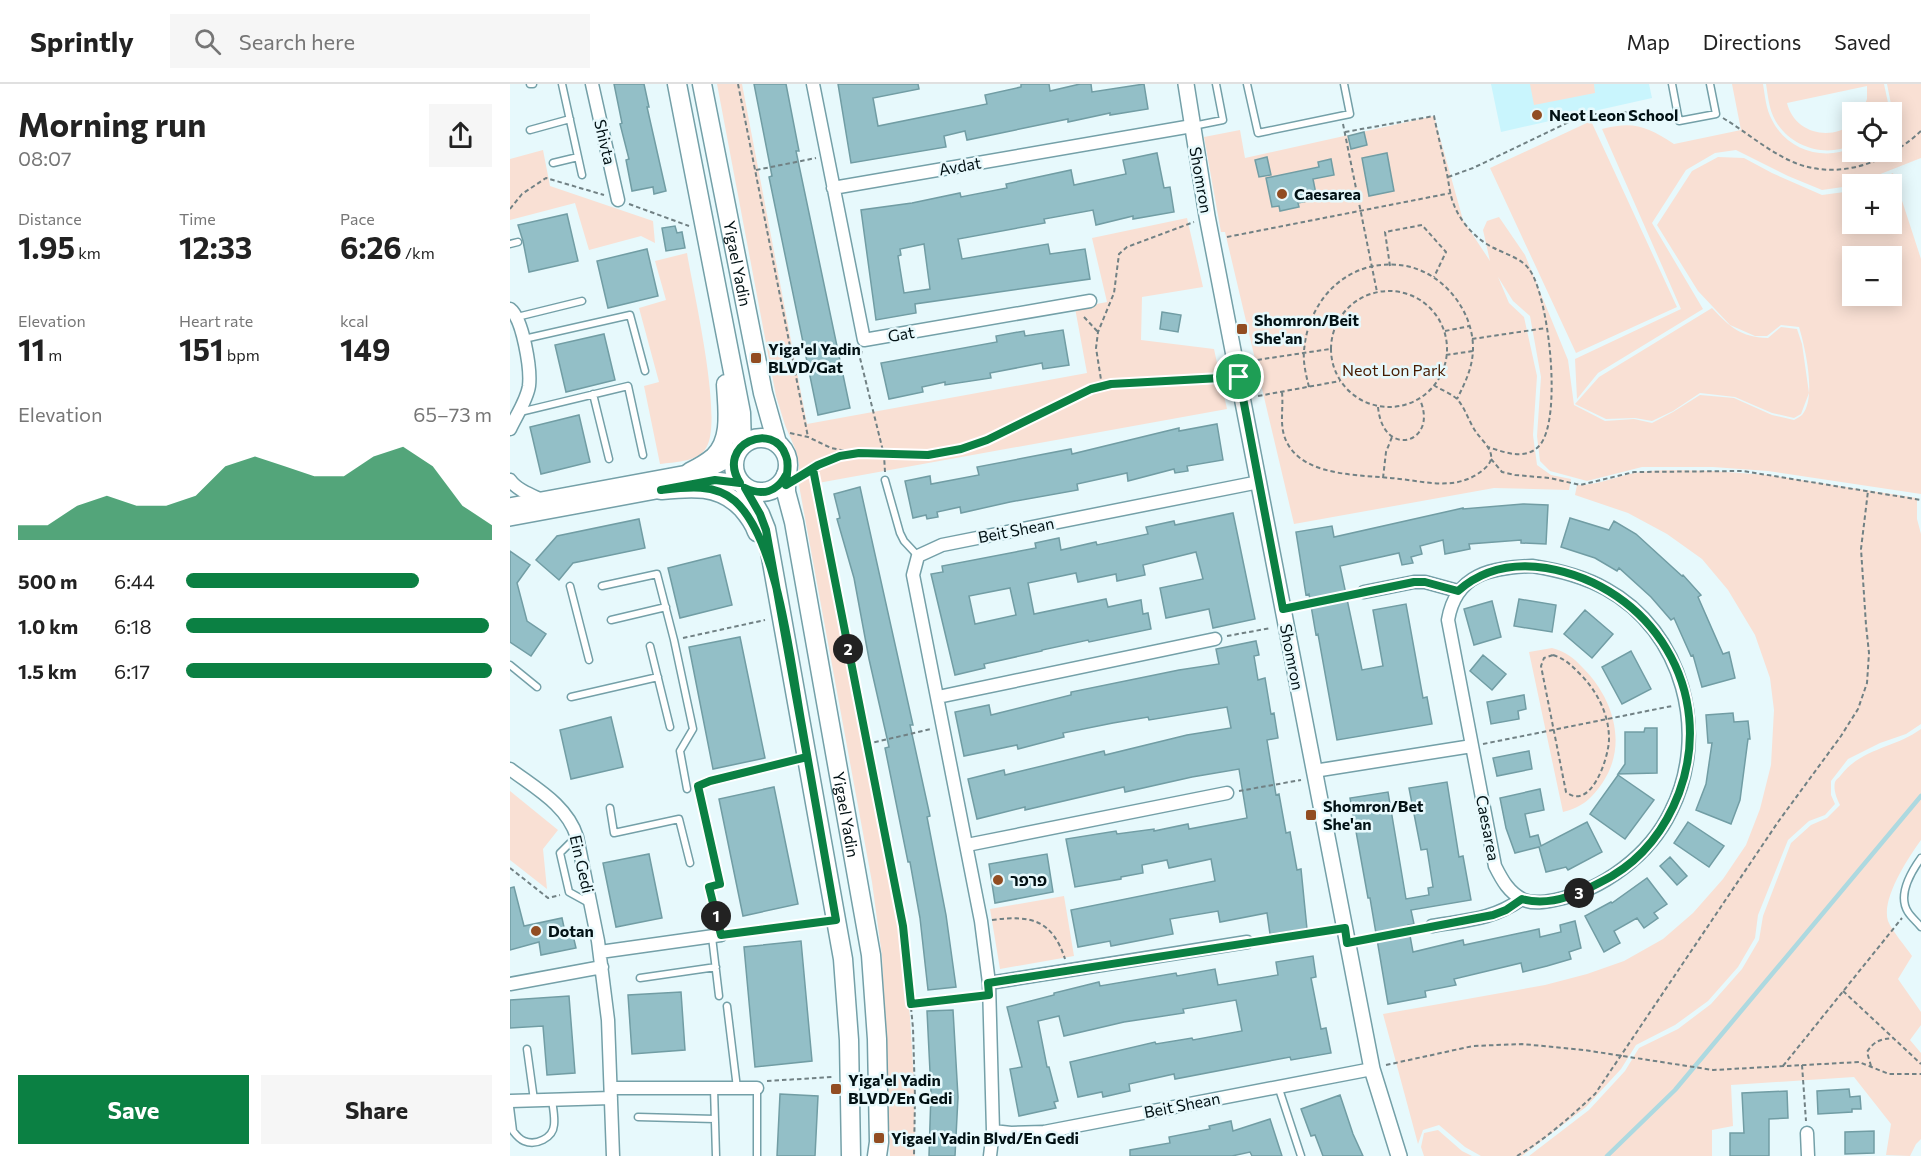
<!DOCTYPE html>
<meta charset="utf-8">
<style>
:root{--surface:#fff;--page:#f6f6f6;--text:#222;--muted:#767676;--line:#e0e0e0;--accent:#0b8043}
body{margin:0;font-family:Commissioner,"Noto Sans Hebrew",sans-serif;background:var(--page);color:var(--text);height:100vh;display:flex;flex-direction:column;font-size:22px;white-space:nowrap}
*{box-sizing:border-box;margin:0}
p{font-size:20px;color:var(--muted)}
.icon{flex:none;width:33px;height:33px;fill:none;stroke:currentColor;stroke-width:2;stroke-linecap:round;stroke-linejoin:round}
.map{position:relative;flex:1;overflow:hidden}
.drawer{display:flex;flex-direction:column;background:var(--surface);width:510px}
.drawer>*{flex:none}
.tools{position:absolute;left:1332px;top:18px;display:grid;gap:12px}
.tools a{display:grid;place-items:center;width:60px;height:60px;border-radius:0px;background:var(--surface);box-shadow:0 3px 15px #0003;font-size:30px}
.pin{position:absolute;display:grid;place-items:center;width:51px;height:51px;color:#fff;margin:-26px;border:3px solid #fff;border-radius:50%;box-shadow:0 2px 6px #0007}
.km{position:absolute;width:30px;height:30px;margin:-15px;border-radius:50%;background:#222;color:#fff;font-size:16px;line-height:30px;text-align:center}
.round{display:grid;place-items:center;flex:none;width:63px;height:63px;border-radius:0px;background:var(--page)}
.overview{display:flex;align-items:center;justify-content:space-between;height:102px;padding:0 18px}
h1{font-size:33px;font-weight:700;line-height:45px}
.figures{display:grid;grid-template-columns:repeat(3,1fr);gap:9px;height:102px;padding:6px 18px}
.figures div{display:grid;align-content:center}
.figures b{font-size:30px;font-weight:700}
.figures small{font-size:16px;font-weight:400}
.figures p{font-size:16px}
.chart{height:168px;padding:12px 18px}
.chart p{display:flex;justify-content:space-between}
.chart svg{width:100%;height:108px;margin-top:6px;fill:var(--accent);opacity:.7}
.cta{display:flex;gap:12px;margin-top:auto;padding:12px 18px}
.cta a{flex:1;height:69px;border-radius:0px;background:var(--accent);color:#fff;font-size:24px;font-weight:700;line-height:69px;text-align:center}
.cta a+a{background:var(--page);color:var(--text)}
ul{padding:0 18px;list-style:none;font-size:20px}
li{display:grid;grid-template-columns:96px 72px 1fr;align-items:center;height:45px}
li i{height:15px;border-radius:8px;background:var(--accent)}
header{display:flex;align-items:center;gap:36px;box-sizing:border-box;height:84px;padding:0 30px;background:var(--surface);border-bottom:2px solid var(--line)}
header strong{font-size:28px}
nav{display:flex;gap:33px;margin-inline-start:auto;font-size:21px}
.search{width:420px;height:54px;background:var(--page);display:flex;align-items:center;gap:15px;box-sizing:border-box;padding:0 21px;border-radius:0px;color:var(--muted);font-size:22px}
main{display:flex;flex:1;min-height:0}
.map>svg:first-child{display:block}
</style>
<header>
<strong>Sprintly</strong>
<div class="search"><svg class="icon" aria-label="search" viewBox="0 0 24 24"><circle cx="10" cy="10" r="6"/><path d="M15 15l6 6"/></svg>Search here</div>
<nav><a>Map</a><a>Directions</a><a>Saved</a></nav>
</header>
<main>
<section class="drawer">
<div class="overview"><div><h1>Morning run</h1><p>08:07</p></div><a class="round"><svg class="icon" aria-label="share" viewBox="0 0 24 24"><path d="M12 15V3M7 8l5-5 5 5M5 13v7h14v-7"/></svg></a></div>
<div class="figures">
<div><p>Distance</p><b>1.95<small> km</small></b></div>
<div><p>Time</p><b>12:33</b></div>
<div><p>Pace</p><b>6:26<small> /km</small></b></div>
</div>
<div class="figures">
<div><p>Elevation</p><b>11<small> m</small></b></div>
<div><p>Heart rate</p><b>151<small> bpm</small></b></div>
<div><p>kcal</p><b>149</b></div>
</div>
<div class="chart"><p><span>Elevation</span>65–73 m</p>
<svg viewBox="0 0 160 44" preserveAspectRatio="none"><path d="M0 44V38L10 38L20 30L30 26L40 30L50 30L60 26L70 14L80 10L90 14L100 18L110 18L120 10L130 6L140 14L150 30L160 38V44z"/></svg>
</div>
<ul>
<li><b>500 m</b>6:44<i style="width:76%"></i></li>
<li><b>1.0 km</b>6:18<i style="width:99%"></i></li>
<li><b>1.5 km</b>6:17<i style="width:100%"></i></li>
</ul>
<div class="cta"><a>Save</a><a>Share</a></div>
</section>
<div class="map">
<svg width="1411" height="1072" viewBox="0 0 1411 1072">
<rect width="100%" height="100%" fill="#e7f9fc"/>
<path fill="#c9f5fd" d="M981,0H1139L1142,14L991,48Z"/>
<path fill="#f9e0d4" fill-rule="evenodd" d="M207,0H232L297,340L577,289L565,224L597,218L582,154L677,134L693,203L632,213L631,256L704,265L717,325L308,399L382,802L393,875L400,933L404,998L405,1072H380L372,872L362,798L288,396L289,380L286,367L275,341L266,312Z
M1020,0H1084L1085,9L1024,21Z
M1222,0H1253C1255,12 1256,25 1262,36C1277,66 1313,77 1342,64V68H1365L1367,72L1390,65L1377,0H1411V74L1340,102L1312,106L1278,92L1226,66L1205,69L1176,86L1142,139L1193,225L1088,289L1067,315L1065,275L1171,225L1092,45C1124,37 1136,42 1164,60L1231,46Z
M1256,0H1374L1380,28H1352L1357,15V2L1277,19C1284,48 1319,58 1342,40V61C1315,74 1280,63 1265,36C1259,25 1258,12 1256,0Z
M924,32L953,136L980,177L973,146L977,137L989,133L1015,171L1058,276L1064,321L1095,337L1124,335L1142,339L1163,328L1190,311L1224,314L1262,331L1284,336C1287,334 1290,333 1292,331C1307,314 1295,263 1289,243L1271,241L1257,252H1245L1220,241L1188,207L1147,141L1182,87L1208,73L1234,74L1262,89L1312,111L1342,107V140H1382V100H1359L1383,89L1411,175V410L1258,387L1203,383H1132L1077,397L1040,387L1030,377L1027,352L1031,293L1020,232L1003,217L988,193L999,219L1014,233L1027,292L1023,351L1027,381L1041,391L1061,395L1059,406L984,404L784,440L715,148H711L694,53L730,46L735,74ZM1342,172H1382V212H1342Z
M1081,37L1167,223L1066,269L980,84Z
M33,66L40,102L143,137L145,159L131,152L79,166L65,119L0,136V75Z
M177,169C183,206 214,337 196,364C188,378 164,378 150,380L134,302L149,298L129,224L156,216L145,177Z
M1202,224C1220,243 1230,253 1258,254L1271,243L1287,245L1292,260L1299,309L1291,330L1284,334L1262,329L1225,313L1190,309L1163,327L1142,337L1125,334L1096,335L1065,320L1089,293Z
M1203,387L1258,391L1407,414V435L1411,450V640L1396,650L1370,659L1338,675L1321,697V711L1325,720L1315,731L1299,737L1278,756L1248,831L1245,854L1228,883L1198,917L1165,941L1126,961L1111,985L1076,1023L1012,1072H971L955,1063L929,1041L913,1046L908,1060L873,930L1035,901L1077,890L1114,877L1153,855L1183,829L1213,795L1236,761L1250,725L1261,681L1264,626L1260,594L1245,551L1218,506L1192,475L1157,450L1118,429L1065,411L1067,401C1088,402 1110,390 1132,388C1155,385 1180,387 1203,387Z
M1042,564C1056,568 1063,573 1073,584C1103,614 1118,660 1093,698C1082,714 1073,723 1053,728L1019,568Z
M1411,645V756C1398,774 1371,815 1378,837C1382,847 1396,863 1402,872L1388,895L1411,928V941L1400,956L1411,969V1055L1406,1060L1400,1072L1376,1071L1381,1040L1344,993L1221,1001L1223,1042L1202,1046V1072H1019L1079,1026L1115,987L1129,964L1168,945L1201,920L1232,885L1249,856L1253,832L1281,759L1301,741L1317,734L1330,721C1327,715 1323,706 1325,698C1326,695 1329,694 1331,691C1352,664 1385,664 1411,645Z
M0,707L48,746L33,765L37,805L0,776Z
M554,812L564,872L490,885L480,825Z
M928,1046L952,1067L962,1072H914L911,1063L914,1049Z"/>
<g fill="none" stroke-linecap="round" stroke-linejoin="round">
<path stroke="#add9e0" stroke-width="4.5" d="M1097,1072L1165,1006L1411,712"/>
</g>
<path fill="#93bfc7" stroke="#719da4" stroke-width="1.5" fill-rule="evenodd" d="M104,0H134L139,23H137L156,107L144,110L143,103L122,107L116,76L119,75L110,40L112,39Z
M244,0H276L289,67H286L340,324L308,331L259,93L262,92Z
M328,0H408L409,5L363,14L368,42L477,20L475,11L511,3V0H539L540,7L570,0H581L582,8L634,0L638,25L600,31V29L558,38V35L457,56L455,47L434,52L436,63L341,79Z
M854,48L857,61L841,65L838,52Z
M647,69L654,104L660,103L664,128L623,135V132L586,141L583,126L534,135L535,139L448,155L452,175L538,160L540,170L575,165L580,195L405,220L406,229L366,236L351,126L402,119L450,109L451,113L497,104L496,100L561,86L564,101L616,90L613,76ZM414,160L420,205L394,209L388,172L391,171L390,165Z
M877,69L884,107L859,112L852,74Z
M757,73L761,91L749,93L745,76Z
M821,75L824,91L803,95L807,115L788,119L789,123L770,127L769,122L762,123L756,94L809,83L808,78Z
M57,130L68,177L19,188L13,157L8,141Z
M165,142L167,149L172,148L175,164L156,167L152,144Z
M137,165L148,212L98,224L87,177Z
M652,228L671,231L668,248L650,245Z
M553,246L559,281L533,285L532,279L480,289L481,294L435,301V298L412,303L413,308L379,315L371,279L487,258L486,252L514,247L515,252Z
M94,250L105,296L56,308L45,261Z
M69,331L80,378L31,390L20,343Z
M707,340L713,376L677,382L678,387L665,389L664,385L618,397L617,389L567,400L568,406L500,418L451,429L450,423L427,428L428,433L417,435L416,431L403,434L395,397L420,392L421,400L469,391L467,383L561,365L562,370L669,344V347Z
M350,403L403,641H400L420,732L417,733L436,831L446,903L418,906L410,834L400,778H398L375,664L379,663L359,575L344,494L327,435L330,434L324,410Z
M1013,420L1038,421L1036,460L1011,459V456L959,460L960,465L935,470L933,456L910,462L912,470L901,473L903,479L892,481L889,469L830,482L852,586L873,582L863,526L896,520L913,614L917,613L922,640L827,656L808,550L806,551L799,510L796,511L786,448L822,442L824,453L953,424V425Z
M723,429L745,535L703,544L699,525L656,534L650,504L693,495L686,468L633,481L635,491L607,497L606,490L568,498L566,489L518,499L524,530L596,515L598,523L631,516L633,530L638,529L641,545L579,558L578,556L532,566V567L474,580L475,584L445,591L421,490L433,488L432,482L526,464L525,459L549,454L551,466L586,458L587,461L638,450L636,443L664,437L665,441ZM500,504L506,531L465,540L459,512Z
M1060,434L1099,446L1104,437L1126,450L1172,492L1173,491L1191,511L1188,513L1213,570L1219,568L1225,594L1192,603L1183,571L1181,572L1164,534L1161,536L1141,513L1109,484L1107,487L1085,474L1051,463Z
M129,435L135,464L63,479L49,496L26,476L47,452Z
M0,467L20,481L7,499L17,537L36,550L21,572L0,558Z
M210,471L222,521L170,534L158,484Z
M1009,515L1046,521L1042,548L1004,542Z
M982,517L991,553L964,561L954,525Z
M1075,526L1103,550L1082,574L1054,550Z
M230,553L255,674L203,685L179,563Z
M746,557L749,571L744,572L748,596L755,594L761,630L764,629L768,654L757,656L766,711L769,710L776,749L780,748L787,786L791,785L797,845L760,850L757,829L710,838L708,827L660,835L663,850L601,862L600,857L568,863L561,826L705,797L701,775L659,784L657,776L632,781L633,789L611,793V795L565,803L556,755L606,747L607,750L644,745V747L678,740L679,745L737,734L729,685L682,693L615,708L614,703L515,726V723L467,735L458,695L494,686L495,691L594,667L595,671L677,651L721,644L717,623L639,636L638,633L603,639L553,649L554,653L508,665L507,661L454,672L445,628L479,621L481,631L561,611V608L669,586L709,580L706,565Z
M1121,567L1141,605L1112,620L1092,583Z
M973,571L996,590L982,606L960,587Z
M1014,611L1016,625L1008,627L1009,635L981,640L977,618Z
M1223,629L1224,638L1238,637L1240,655H1238L1230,716L1221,740L1186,726L1196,700L1202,659H1198L1196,631Z
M101,633L113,683L61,695L50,646Z
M1135,644H1147V689L1108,690L1115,680V648H1134Z
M1019,667L1022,685L987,692L983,674Z
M1108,691L1144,716L1115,755L1080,730Z
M937,698L949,773L953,772L961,816L901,826L904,840L898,841L903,868L953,856L954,861L1029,845L1030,853L1051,848L1050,841L1065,837L1071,864L1059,868L1061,875L1037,882L1013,888L1011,879L944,895L946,901L915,907L916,913L878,920L860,814H858L840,714L878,708L896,815L919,811L918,804L923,803L917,765L911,766L899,704Z
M264,703L288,820L233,832L209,715Z
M1030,705L1034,726L1015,730L1020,753L1028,751L1031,762L1077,738L1092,768L1058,786L1056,783L1036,788L1029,763L1005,769L996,744L990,714Z
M1178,738L1214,762L1199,783L1164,759Z
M139,770L152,834L106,843L93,779Z
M537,770L543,808L485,819L479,780Z
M1160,773L1177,792L1167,801L1150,782Z
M1137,794L1157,820L1144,829L1148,834L1134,844L1127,834L1104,847L1110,859L1094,868L1075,832L1101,818L1102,819Z
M4,803L14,842L52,834L55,848L62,847L66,864L31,871L29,858L0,866V804Z
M291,857L302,977L245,983L234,863Z
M803,872L806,893L801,894L811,945L816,944L821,969L781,976L780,973L665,995L664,990L619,1000L620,1007L593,1013L592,1008L568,1013L560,978L645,958L646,960L682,954L683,956L732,947L726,916L673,925L674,929L614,938L554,952L549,932L528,937L537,983H539L548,1017L544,1018L546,1024L509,1032L500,985L512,983L497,923L544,911V909L589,898L590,902L666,889L667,892L705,885L708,901L768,891L766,878Z
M171,908L175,966L122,970L118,911Z
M59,912L65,989L37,991L33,942L0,944V916Z
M443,926L448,1013L445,1072H419L421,1008L417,927Z
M1339,1005L1340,1013L1350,1012L1351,1025H1342V1028L1308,1030L1307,1007Z
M1277,1007L1278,1034L1259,1035V1072H1220V1049H1234L1232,1009Z
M270,1010L308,1012L305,1072H267Z
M830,1011L843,1050L853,1072H813L805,1051L801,1052L791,1025Z
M760,1035L772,1072H742L740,1068L722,1072H620V1066L660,1059L659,1053L700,1045L699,1042L721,1037L723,1047Z
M1364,1047V1069L1335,1070V1048Z"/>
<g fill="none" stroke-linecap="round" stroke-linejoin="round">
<g stroke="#74a0a8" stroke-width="9">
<path id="service" d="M20,0H23
M52,0L72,91
M737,0L748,49L840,30L834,0
M1162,0L1169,37L1206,30L1200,0
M683,42L713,36L706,0
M20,46L60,35
M43,79L68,73
M0,160L8,158
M7,233L72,217
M14,255L120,231L135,287
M83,310L99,375
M10,328L118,302L133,371
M375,396L390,449L394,457L408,472
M60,502L79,576
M92,502L147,490L164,556L183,645L170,667L177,705
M101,536L156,523
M140,562L160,643
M0,581L27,603
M61,613L148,593
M188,702L210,800L199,803L210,851
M100,724L104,749L169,735L180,779
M66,753L50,769L59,808L79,819
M1411,774C1401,788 1387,811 1398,828C1401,833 1407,838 1411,843
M202,853L209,912
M130,894L206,883
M217,922L227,1004
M17,965L24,1016
M768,1002L791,1072
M204,1004L206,1072
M0,1023L3,1047C6,1051 9,1055 14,1057C26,1062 43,1054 44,1041C45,1033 43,1024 42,1016
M128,1033L205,1035
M247,1072V1004"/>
</g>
<g stroke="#74a0a8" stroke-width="15">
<path id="minor" d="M82,0L108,116
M303,0L354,256L580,217
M323,104L682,42
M0,225C13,235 21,285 19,302C17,316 6,332 0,345
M0,396C7,406 21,411 32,416
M749,398L432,461L408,472L403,491L471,837L479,899L483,1047L501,1049L534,1048L862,985
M1022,482C1048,486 1073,492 1096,505C1173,547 1200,650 1161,727C1140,771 1093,806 1045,816C1035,818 1024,820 1014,816C999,809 992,796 985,782L938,536C946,489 982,484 1022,482Z
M854,508L904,498H915L948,507
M428,613L705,555
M0,685C25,704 57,721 67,753L88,857L98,936L103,1072
M804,687L962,662
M457,761L717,709
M922,842C957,836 982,836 1012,815
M90,868L211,851
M479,899L737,858
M0,900L92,883
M101,1004H247
M0,1017L101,1014
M1297,1049L1298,1072
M480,1072L483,1047"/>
</g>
<g stroke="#74a0a8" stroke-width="18">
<path id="tertiary" d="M676,0L697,132L862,985L889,1072
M0,422L199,385L225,372
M0,434L205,396L230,399"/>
</g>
<g stroke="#74a0a8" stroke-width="21">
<g id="secondary">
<path d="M167,0L231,329L232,361"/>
<path id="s1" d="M192,0L253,309L267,359"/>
<circle cx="251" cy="381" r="27"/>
<path d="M180,388C188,384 197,379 204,373C223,355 217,323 216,300"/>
<path id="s2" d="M276,391V408L284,438L361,871L367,955L369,1058L367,1072"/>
<path d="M235,404L250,430L256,445L333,875L339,956L341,1072"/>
<path d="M151,406C181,403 209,400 232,424C238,431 244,439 247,448"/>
</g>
</g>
<path stroke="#718184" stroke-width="2" stroke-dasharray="4.5 3" stroke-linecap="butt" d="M228,0L298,353
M1213,34C1238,49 1261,70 1288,80C1332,96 1379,77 1411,47
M833,40L867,208
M835,48L924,32C928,52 933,71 937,90C939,100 940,112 944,121C951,139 967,156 984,164C995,170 1011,174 1019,185C1039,211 1053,337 1029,362C1015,377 994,368 978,363
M246,86L306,74
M938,93L963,84L1059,38L1085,30L1113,28L1157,34
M119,120L179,142
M0,125L12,110L36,94L94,111
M717,153L941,109
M880,182L875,148L912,141L936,168L924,193
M821 265a58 58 0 1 1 116 0a58 58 0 1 1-116 0Z
M574,233L588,248
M935,247L960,242
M962,255L1036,244
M352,267L350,274L374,371L375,388
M936,271L963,267
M740,277L820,265
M592,302L586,264L588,248L604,209L609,170L617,163L684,138
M799,303C796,291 793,279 794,267C798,214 840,172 896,182C933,189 963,226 963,264C963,283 955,299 947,315
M772,308C774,329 767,346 781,365C801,392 851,391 880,394C912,396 945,409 973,386C978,382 982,377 981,371C980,363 971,355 966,348C959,338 956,326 948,316C942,310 932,306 925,302
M748,312L830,297
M868,323C873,376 929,359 910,316
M280,349L298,353L321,364L346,369
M981,375L992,388L1005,391L1040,394L1070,401L1124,388L1233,387L1411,416
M303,385L393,842L403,944L405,1013L404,1072
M292,391L330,372L349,369L418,371L451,365L477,356L581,305L601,300L714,294
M873,394L876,368L882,353
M786,522L843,510
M717,552L761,544
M173,554L255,536
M1043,571C1056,575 1063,583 1072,592C1088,609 1099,631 1099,655C1099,673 1081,728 1056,708L1031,582L1034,574Z
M357,660L421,645
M973,660L1162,622
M196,699L281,677
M729,707L791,696
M0,784L38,814L50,811
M482,836C520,831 542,835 555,875
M222,850L309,838
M749,856L821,846
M851,856L910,844
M1333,907L1411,980
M401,920L467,913
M876,981L963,962L1012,960L1074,966L1203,986L1349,978L1379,990H1411
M1292,981L1296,1037
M1273,982L1392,834
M1361,982L1357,968C1364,957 1370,955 1384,954
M257,997L323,993
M1007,1072C1036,1055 1060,1033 1085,1010L1268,738L1331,652L1348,625L1357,599L1359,569L1356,541L1351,465L1358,407"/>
<use href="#service" stroke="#fff" stroke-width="6"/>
<use href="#minor" stroke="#fff" stroke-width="12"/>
<use href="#tertiary" stroke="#fff" stroke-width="15"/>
<use href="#secondary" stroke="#fff" stroke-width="18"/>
</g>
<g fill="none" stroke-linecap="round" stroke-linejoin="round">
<g stroke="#fff" stroke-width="12">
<path id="route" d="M729,293L601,300L581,305L477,356L451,365L418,371L349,369L330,372L308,381L276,401V391C267,408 252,412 235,404L250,430L256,446L297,673L200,697L188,702L210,800L199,803L211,851L326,836C314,771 303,706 292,642C281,583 269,457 225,417C205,399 176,403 151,406L205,396L230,399C205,360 264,336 276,372C280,381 276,391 276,401L303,385L393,842L401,920L479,911L478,899L835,844L837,859L983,831L996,826L1012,815C1043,824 1075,807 1102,792C1134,773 1156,743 1169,709C1207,607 1142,502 1036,484C1003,479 973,485 948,507L915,498H904L773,525L729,293"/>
</g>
<use href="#route" stroke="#0b8043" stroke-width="8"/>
</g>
<g fill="#924d22" stroke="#e7f9fc" stroke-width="2">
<circle cx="1027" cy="31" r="6"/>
<circle cx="772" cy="110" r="6"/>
<rect x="726" y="239" width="12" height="12" rx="3"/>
<rect x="240" y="268" width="12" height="12" rx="3"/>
<rect x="795" y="725" width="12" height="12" rx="3"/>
<circle cx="488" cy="796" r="6"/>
<circle cx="26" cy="847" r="6"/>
<rect x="320" y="999" width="12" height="12" rx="3"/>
<rect x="363" y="1048" width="12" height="12" rx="3"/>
</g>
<g text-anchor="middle" stroke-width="5" stroke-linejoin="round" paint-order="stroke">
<g font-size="16" font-weight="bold" fill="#021114" stroke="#e7f9fc" text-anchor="start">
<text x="1039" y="37">Neot Leon School</text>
<text x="784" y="116">Caesarea</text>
<text x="744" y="242">Shomron/Beit<tspan x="744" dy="18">She'an</tspan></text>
<text x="258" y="271">Yiga'el Yadin<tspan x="258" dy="18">BLVD/Gat</tspan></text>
<text x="813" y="728">Shomron/Bet<tspan x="813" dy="18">She'an</tspan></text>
<text x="500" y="802">פרפר</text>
<text x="38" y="853">Dotan</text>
<text x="338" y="1002">Yiga'el Yadin<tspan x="338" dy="18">BLVD/En Gedi</tspan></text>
<text x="381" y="1060">Yigael Yadin Blvd/En Gedi</text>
</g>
<g font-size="16" fill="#021114" stroke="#e7f9fc">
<text transform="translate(95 58) rotate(77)" y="6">Shivta</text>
<text transform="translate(450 82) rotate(-10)" y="6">Avdat</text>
<text transform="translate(691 96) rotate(80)" y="6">Shomron</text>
<text dy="6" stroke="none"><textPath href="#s1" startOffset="183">Yigael Yadin</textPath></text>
<text transform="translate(391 250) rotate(-10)" y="6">Gat</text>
<text transform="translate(506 446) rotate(-11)" y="6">Beit Shean</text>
<text transform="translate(782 573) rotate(79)" y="6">Shomron</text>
<text dy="6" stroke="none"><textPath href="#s2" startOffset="345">Yigael Yadin</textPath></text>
<text transform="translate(978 744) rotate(79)" y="6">Caesarea</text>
<text transform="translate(72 780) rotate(77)" y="6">Ein Gedi</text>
<text transform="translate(672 1021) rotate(-11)" y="6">Beit Shean</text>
</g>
<g font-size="16" fill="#461b00" stroke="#e7f9fc">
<text x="884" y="292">Neot Lon Park</text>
</g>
</g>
</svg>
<div class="tools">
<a><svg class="icon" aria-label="locate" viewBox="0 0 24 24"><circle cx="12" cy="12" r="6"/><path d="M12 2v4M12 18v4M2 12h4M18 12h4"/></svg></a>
<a>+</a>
<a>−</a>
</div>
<div class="pin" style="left:729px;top:293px;background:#1e9e55"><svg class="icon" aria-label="arrive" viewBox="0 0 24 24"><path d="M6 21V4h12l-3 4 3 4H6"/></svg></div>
<b class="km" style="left:206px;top:832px">1</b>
<b class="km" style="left:338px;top:565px">2</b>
<b class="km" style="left:1069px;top:809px">3</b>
</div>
</main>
